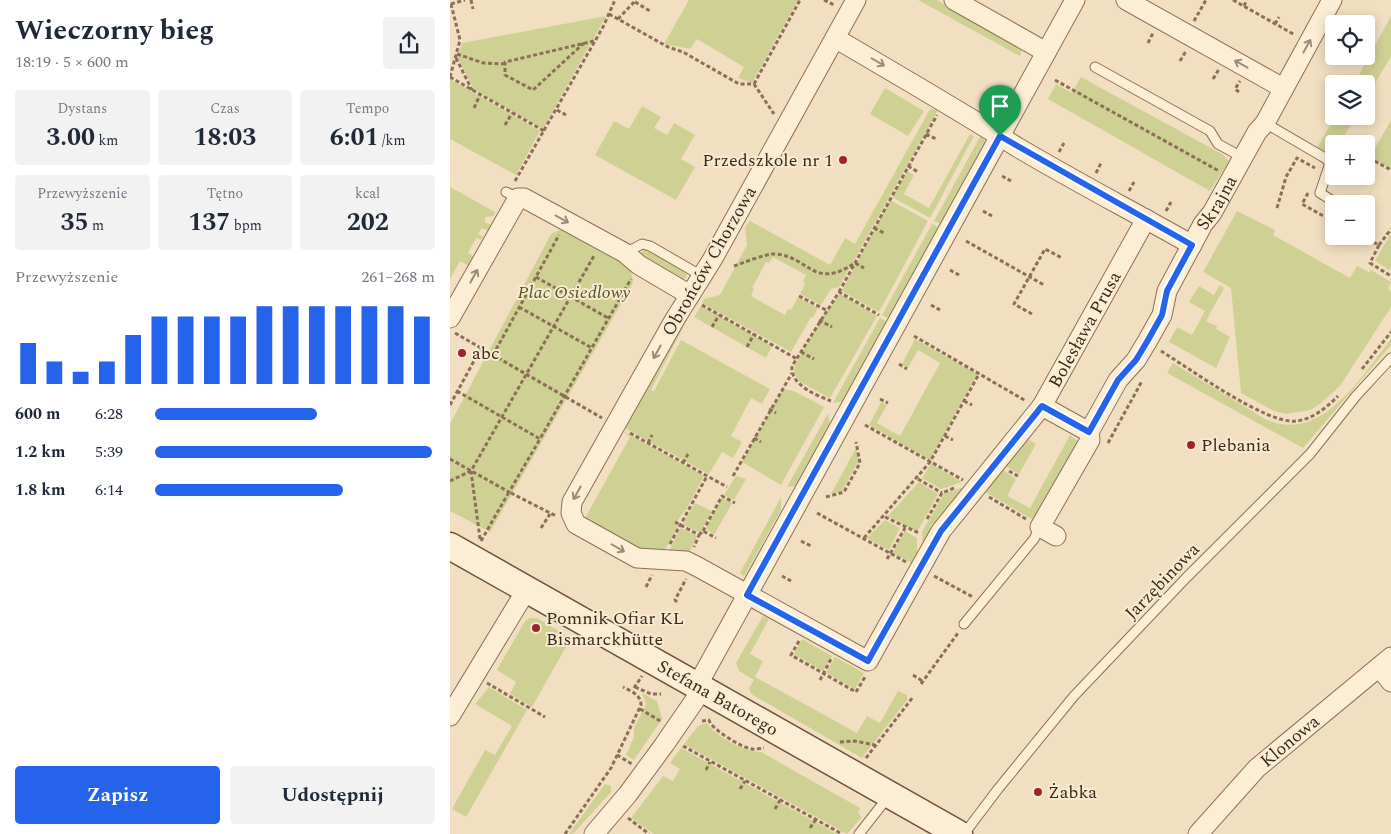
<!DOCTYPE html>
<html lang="pl">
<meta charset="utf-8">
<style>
:root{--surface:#fff;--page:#f2f2f3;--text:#1f2937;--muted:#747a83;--accent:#2563eb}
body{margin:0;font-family:Spectral,serif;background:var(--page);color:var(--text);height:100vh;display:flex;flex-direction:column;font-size:19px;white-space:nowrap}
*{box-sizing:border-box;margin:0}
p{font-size:16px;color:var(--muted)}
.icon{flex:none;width:28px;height:28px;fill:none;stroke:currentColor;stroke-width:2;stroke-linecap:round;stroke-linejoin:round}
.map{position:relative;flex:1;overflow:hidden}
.side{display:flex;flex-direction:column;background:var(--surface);width:450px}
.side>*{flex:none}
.buttons{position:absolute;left:875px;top:15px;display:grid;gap:10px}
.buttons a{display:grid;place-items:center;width:50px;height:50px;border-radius:5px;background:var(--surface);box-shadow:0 2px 12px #0003;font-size:25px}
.pin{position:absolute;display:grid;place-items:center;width:42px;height:42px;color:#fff;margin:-51px -21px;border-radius:50% 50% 50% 0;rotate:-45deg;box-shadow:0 0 5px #0007}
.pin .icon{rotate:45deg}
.round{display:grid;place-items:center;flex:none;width:52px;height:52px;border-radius:5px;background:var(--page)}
.head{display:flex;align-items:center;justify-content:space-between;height:85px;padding:0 15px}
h1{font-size:28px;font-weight:700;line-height:38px}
.stats{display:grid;grid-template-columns:repeat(3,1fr);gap:8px;height:85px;padding:5px 15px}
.stats div{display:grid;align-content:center;border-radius:5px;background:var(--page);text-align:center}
.stats b{font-size:25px;font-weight:700}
.stats small{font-size:14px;font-weight:400}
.stats p{font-size:14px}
.chart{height:140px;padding:10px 15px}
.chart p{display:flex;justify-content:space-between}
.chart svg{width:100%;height:90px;margin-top:5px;stroke:var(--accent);stroke-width:6}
.cta{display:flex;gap:10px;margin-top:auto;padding:10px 15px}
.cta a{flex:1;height:58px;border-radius:5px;background:var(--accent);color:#fff;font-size:20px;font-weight:700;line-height:58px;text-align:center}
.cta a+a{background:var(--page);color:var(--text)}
ul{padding:0 15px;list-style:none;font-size:16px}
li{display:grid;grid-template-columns:80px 60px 1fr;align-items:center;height:38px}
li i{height:12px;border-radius:6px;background:var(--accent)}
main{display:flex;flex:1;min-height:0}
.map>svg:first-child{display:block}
</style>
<main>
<section class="side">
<div class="head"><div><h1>Wieczorny bieg</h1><p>18:19 · 5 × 600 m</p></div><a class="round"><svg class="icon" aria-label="share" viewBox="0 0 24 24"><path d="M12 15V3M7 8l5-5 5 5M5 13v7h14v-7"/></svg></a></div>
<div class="stats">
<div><p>Dystans</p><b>3.00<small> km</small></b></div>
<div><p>Czas</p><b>18:03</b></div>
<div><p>Tempo</p><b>6:01<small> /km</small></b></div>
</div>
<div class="stats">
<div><p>Przewyższenie</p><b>35<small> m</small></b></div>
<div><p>Tętno</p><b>137<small> bpm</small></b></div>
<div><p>kcal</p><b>202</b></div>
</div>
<div class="chart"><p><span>Przewyższenie</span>261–268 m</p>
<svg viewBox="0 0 160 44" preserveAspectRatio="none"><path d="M5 44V24M15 44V33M25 44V38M35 44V33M45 44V20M55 44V11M65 44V11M75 44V11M85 44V11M95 44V6M105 44V6M115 44V6M125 44V6M135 44V6M145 44V6M155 44V11"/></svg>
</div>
<ul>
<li><b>600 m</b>6:28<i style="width:58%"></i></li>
<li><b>1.2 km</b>5:39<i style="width:99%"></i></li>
<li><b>1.8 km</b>6:14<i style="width:67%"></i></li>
</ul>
<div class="cta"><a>Zapisz</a><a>Udostępnij</a></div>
</section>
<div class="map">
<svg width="941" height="834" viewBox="0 0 941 834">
<rect width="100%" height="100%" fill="#f2dfc1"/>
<path fill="#cfd194" d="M239,0H348L302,83L288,78L294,67L247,39L240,49L214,44Z
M468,0H487L573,48L570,56Z
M156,16L93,129L24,89L7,57L12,43Z
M941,16V56L916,99V84H904Z
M631,77L772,154L779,161L760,191L598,99L606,84L622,93Z
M0,79L90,131L66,175L0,139Z
M435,88L474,111L458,136L420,114Z
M192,106L211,117L204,128L217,135L224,123L245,135L231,159L245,167L226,200L145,155L164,121L179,129Z
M480,109L488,110L389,287L381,289L371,305L350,294L355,284L353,282L356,275L323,257L319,263L316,262L302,288L304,289L301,296L335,315L338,309L341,310L348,297L368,308L363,318L361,317L341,352L252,303L254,299L270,295L297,245L295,227L300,221L380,265L395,238L405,244Z
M885,116H907L890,142L873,152L867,148Z
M941,120V169L920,157Z
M532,133L536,144L492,225L484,221Z
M520,134L524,136L480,218L442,197L457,171L464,175L454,194L479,208Z
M0,187L45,212L44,216L35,217V222L41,225L38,231L32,228L28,234L33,237L31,240L26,238L18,253L26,258L21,267L10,261L0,279Z
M440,200L478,221L429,312L392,291Z
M787,211L825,230L823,235L900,278L907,266L919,272L921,270L941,282L938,289L941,291V307L890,386L871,403L861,410L836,414L824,411L791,393L781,288L753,272Z
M482,224L490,228L440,319L432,315Z
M112,229L181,268L183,283L40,532L0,511V424L101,234Z
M941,233V271L925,261Z
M194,250H199L235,270L237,275L233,282L189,254Z
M770,285L774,288L756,321L767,326L766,329L780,337L766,368L719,342L727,327L742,335L755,311L739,302L749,286L764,295Z
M390,294L427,316L380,398L350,382L344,373L345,365L371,319Z
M251,306L322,346L316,358L244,317Z
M241,312L201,390L204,391L231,340L320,389L312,404L301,398L281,436L292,442L283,458L272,452L259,474L173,427L235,318Z
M430,318L439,323L395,401L383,403Z
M465,339L527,374L480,460L419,425L431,402L437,405L427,423L450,436L490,363L468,350L458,368L452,364Z
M941,339V345L853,448L717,373L723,363L815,419C871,445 911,377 941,339Z
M333,389L344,391L374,407L331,485L292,462Z
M378,413L380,426L348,486L337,487Z
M171,430L254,476L238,506L225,524L228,527L213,553H196L134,520L180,437Z
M620,435L630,443L587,522L535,492L553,470L566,479L557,496L580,508Z
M578,439L586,444L569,474L556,466Z
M406,448L409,460L392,491L381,494Z
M481,464L512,482L491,489L472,478Z
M286,476L296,479L284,500L274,495Z
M469,482L488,494L467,532L438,516Z
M517,486L487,526L483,523L480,527L484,530L473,548L472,532L494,494Z
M331,497V510L294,576L290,573Z
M272,498L282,503L264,535L256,528Z
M245,503L262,511L250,533L233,524Z
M435,520L450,528L439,550L417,538Z
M231,528L247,536L239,553L219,551Z
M455,531L467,538V561L465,565L443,553Z
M313,616L319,619L300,654L313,661L305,677L407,733L417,716L430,723L448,691L457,695V700L412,758L301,694L299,688L304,680L289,671L286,663Z
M80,618H87L121,638L82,707L60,694L66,682L47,670L75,621Z
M352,639L382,656L373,671L344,654Z
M385,657L414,673L405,689L376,673Z
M39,687L77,710L16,817L2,809L35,750L45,755L62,726L25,704Z
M192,693L207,701L212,719L184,760L176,755L184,737V728L196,704Z
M257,723C264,736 297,753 311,752L410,808L408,813L412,817L397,834L234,744L248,726Z
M231,748L387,834H204L181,818L213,776L223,781L230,769L220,763Z
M155,784L161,786V792L124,833L119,834Z"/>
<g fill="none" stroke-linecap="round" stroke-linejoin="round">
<g stroke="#8d6f57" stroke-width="11">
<path id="lane" d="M645,67L760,131L768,144L792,157
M815,123L875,158L880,163L870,193L888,204
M56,192L68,198
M175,253L192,244L200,246L252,276
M514,624L584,539L590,527
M409,834L438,797
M514,834L548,789L624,696L736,578L860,454L906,396L941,358"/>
</g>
<g stroke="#8d6f57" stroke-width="21">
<g id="street">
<path id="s1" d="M406,0L262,260L225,319L122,502L121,513L126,524L187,558L236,561L248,567L418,661L491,531L592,406L696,219"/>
<path d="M504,0L596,52"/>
<path d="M676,0L833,88"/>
<path d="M385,38C446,74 507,109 567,147C624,181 684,212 742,245"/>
<path d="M0,318L68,198H74L175,253L189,265L240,295"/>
<path d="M592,406L639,432"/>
<path id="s2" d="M606,536L590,527L640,440L639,432L668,380L686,360L698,340L712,315L717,291L753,224L762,213L807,132L815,123L882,0"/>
<path d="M929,667L941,682"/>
<path d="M0,716L77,589"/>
<path d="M144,834L178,794L214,745L245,700L253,675L625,0"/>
<path id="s3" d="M748,834L807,768L941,657"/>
</g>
</g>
<g stroke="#6f503a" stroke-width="29">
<g id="secondary">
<path id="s4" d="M0,546L509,834"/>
</g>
</g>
<path stroke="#8d6f57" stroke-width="3" stroke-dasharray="4 2.5" stroke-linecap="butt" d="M21,0L23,9
M374,0L384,5
M783,0L845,35
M185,2L200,11
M1,4L15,0
M794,6L797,0
M159,14L218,47L233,52L289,84H304
M168,19L186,0
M744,21L756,0
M825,24L829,17
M134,43L83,90L55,75V62L144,41
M698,43L703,33
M7,54L33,63L54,64
M6,58L22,90
M730,61L736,51
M0,77L94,131
M0,77L10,40L1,4
M763,79L769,69
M605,80L769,171
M304,84L324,114
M304,84L350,0
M789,92L785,89L790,81
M24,108L30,95
M107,110L116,115
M55,125L62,113
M476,134L486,139
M609,152L614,143
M919,158L941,170
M458,166L468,172
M646,173L651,163
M552,176L561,181
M65,181L153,27L165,0
M679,191L684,182
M858,193L852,204L884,222
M827,208L836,177L847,158L865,168
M533,211L542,216
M716,211L721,202
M424,228L434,233
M912,236L929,245L920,263L941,276
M516,241L594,285
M929,245L941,229
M284,266C293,263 317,253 325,254C359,256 363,291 405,263L414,268
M500,270L509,275
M86,277L158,318
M389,292L487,115
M349,296L376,310
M252,305L347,359
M481,305L490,310
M69,307L142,348
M582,314L564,304L595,249L612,258
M369,320L382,327
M262,327L269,315
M5,333L31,348
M464,336L576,401
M297,347L304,334
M711,351C739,368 817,425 846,421C863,419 876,408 888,396
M351,352L364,359
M43,355L109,235
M449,364L457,369
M912,369L941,332
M7,391L90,439L181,279
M430,399L438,403
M381,401C366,395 340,385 342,366L389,292L429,315
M514,401L522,405
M0,405L31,348L152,418
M319,409L326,413
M415,425L513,480
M180,433L277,487
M495,436L503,440
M304,438L311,442
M198,443L202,435
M658,443L692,381
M0,459L59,492L90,439
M233,463L238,454
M559,471L568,476
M283,476L342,373
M468,479L492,493
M0,481L21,471
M376,497L394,492L410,463L406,442
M539,497L576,519
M367,513L456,562
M435,517L469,533
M477,519L492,493L504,488
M225,522L249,535L244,547
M91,528L100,514
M253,531L272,496L285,503
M249,535L253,531L266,538
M414,538L480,462L529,374
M30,539L21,471L145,254
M31,541L59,492L106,516
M351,541L361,546
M220,544L257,476
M437,559L455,528
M332,576L341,581
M484,576L523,597
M196,587L202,575
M227,602L225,600L236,579
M349,641L341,655L406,692L415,677
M463,675L474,682
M370,680L381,659
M37,683L95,717
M471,684L508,633
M185,687L201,694H211
M184,688L192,676
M190,709L212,722
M252,721L259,720C261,729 292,748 302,749C306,750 311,748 314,748
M390,742L405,741L425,745
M233,746L392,834
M167,755L182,764
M416,758L463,697
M256,770L260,762
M290,789L295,781
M325,809L330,800
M178,818L199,834
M360,828L366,819
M115,834L161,768L191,705C191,695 181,691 173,687"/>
<use href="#lane" stroke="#fcedd5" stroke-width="9"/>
<use href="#street" stroke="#fcedd5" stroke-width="19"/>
<use href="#secondary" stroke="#fcedd5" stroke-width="26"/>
</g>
<defs><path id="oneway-shaft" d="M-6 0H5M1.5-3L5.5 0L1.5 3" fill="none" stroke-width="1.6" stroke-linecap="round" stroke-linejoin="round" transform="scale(1.25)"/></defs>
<g stroke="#9c8b78">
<use href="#oneway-shaft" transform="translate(857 46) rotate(-61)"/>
<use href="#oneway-shaft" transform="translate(428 62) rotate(30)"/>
<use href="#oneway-shaft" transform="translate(791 64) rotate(-151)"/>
<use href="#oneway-shaft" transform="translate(112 219) rotate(29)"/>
<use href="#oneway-shaft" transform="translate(24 276) rotate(-61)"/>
<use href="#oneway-shaft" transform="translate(207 352) rotate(119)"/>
<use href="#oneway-shaft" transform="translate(127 493) rotate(119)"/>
<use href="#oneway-shaft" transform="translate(168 548) rotate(30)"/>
</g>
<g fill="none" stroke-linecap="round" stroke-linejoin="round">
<g stroke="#fff" stroke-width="10">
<path id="route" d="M550,136L742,245L717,291L712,315L698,340L686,360L668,380L639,432L592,406L491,531L418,661L297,595Z"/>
</g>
<use href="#route" stroke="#2563eb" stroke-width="6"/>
</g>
<g fill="#a1212d" stroke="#f8ead1" stroke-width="2">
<circle cx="393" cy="160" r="5"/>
<circle cx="12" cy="353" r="5"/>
<circle cx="741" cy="445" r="5"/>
<circle cx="86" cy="628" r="5"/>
<circle cx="588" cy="792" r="5"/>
</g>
<g text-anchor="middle" stroke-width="4" stroke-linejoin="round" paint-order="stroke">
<g font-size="18" fill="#3b291c" stroke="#f8ead1" text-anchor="start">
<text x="383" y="166" text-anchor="end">Przedszkole nr 1</text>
<text x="22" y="359">abc</text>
<text x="751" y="451">Plebania</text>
<text x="96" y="624">Pomnik Ofiar KL<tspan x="96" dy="21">Bismarckhütte</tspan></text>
<text x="598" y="798">Żabka</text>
</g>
<g font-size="18" fill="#3b291c" stroke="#f8ead1">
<text dy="6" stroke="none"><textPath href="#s2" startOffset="391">Skrajna</textPath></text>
<text transform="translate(259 261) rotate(-60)" y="6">Obrońców Chorzowa</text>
<text dy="6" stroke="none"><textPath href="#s1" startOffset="1324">Bolesława Prusa</textPath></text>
<text transform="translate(712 581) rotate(-46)" y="6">Jarzębinowa</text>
<text dy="6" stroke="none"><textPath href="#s4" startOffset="308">Stefana Batorego</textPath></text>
<text dy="6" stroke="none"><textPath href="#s3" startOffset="131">Klonowa</textPath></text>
</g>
<g font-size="18" font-style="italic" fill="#505921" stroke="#f8ead1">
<text x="124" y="298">Plac Osiedlowy</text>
</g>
</g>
</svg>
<div class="buttons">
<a><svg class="icon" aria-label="locate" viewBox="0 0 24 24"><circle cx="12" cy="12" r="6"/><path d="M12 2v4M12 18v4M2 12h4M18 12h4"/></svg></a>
<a><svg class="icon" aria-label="layers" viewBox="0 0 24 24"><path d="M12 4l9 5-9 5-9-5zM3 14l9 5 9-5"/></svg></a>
<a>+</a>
<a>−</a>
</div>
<div class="pin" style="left:550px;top:136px;background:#1e9e55"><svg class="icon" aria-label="arrive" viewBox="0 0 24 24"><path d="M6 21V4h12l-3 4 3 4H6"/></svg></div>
</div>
</main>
